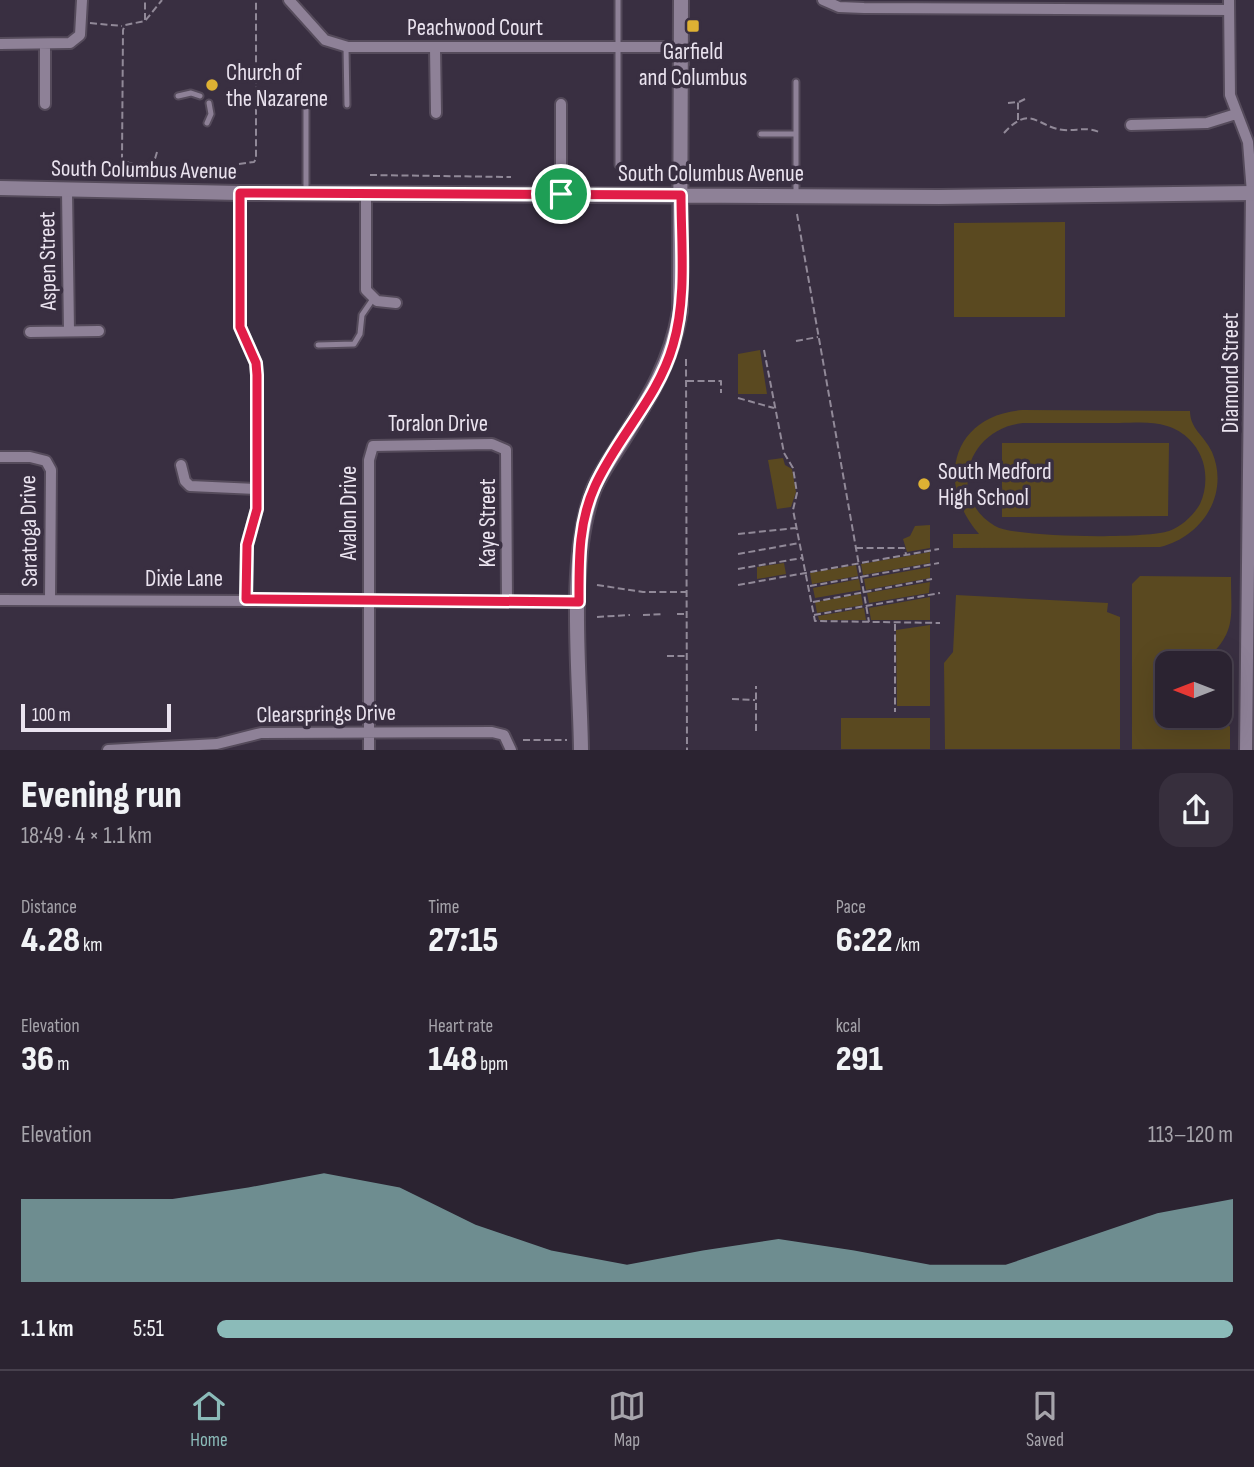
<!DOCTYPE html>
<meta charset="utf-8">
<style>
:root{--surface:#2b2331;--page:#372f3d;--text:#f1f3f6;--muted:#a6a4ab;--line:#47404d;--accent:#8bbbb9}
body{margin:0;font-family:"Sofia Sans Condensed",sans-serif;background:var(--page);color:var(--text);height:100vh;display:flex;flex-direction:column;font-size:26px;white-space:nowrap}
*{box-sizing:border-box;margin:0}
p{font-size:23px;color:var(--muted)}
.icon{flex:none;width:38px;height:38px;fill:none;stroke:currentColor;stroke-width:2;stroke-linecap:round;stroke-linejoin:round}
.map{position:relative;height:750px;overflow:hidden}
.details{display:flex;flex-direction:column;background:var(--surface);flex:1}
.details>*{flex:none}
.needle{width:46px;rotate:270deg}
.buttons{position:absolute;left:1155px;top:651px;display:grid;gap:14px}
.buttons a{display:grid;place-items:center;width:77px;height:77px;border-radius:14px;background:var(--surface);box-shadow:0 7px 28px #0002,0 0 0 2px var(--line);font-size:35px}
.scale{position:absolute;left:21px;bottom:18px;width:150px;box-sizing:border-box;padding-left:7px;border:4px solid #eae3ef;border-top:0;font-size:19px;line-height:24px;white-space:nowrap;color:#eae3ef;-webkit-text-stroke:5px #392f41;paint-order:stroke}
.pin{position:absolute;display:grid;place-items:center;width:60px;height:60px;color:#fff;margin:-30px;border:4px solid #fff;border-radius:50%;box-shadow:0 2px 7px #0007}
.round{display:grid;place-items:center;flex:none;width:74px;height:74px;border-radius:21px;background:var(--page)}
.overview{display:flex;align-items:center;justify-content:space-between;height:119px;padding:0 21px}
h1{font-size:38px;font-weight:800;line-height:52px}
.stats{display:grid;grid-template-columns:repeat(3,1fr);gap:10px;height:119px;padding:7px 21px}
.stats div{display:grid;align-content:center}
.stats b{font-size:35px;font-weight:800}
.stats small{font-size:19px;font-weight:400}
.stats p{font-size:19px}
.chart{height:196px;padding:14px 21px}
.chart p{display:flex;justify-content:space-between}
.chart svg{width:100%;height:126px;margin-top:7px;fill:var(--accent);opacity:.7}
ul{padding:0 21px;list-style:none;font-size:23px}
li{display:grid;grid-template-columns:112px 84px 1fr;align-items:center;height:52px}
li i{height:18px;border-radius:9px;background:var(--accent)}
.menu{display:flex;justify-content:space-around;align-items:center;height:98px;border-top:2px solid var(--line);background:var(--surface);font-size:19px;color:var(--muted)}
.menu a{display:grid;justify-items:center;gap:4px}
.menu .selected{color:var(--accent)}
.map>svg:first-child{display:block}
</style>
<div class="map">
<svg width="1254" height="750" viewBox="0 0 1254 750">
<rect width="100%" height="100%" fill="#392f41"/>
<path fill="#5a4920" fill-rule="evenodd" d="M1065,222V317H954V223Z
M760,350L767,394H738V354Z
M1022,410L1190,411C1190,429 1204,435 1212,452C1230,494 1202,537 1160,547L953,548V534H979C936,485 950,416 1022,410ZM1023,423C1055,423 1087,423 1119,423C1134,423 1152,421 1167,426C1184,431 1198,445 1203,462C1207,476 1206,491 1200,504C1193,516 1182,526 1169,531C1146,539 1014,538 995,526C945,496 968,428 1023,423Z
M1002,443H1169L1168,516L1002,517Z
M783,458L785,465L792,469L796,492L791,507L777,509L768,460Z
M930,525V548L907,552L903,539L910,536L915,526Z
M930,552V563L863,575L861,564Z
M784,563L786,574L757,579V567Z
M856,565L858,576L812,584L810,573Z
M930,567V578L866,590L864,579Z
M1140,576L1231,577C1231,619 1237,633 1202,663H1167V716H1220V712L1230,727V749H1132V584Z
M859,579L861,590L815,598L813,588Z
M930,582L929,593L869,603L867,593Z
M861,594L863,605L817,613L815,602Z
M956,595L1108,603L1107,612L1120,617V749H945L944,663L953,652Z
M930,597V620H871L869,608Z
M864,608L866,620H819L818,616Z
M930,625V706H897L896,630Z
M841,718H930V749H841Z"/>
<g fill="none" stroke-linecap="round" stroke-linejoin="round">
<g stroke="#554b5b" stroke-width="9">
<path id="service" d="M618,0V165
M346,47L347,105
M178,96L191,93L200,96
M306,102V193
M207,123L211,114L209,103
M761,134H796
M796,196V82
M318,345L354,344L360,334L362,315L373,299"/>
</g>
<g stroke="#554b5b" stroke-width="14">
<path id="minor" d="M289,0L325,40L348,47H681
M823,0L839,7L864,8L1229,10
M1229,0L1230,95L1248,142L1252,193
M0,44L70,43L80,35L82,0
M45,44V104
M435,48L436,113
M561,104V194
M1131,125L1207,123L1236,114
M67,191L69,331
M240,193V327L256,363L257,375V509L247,545L246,599
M366,193V290L377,301L396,303
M30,332L99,331
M0,457H30L46,461L51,470L50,600
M181,465L185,481L190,486L257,489
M0,600L579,602
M108,750L217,744L261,733L492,732L504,735L511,750
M369,750V460L373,446L492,444L506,450L507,602"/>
</g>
<g stroke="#554b5b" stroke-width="16">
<path id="tertiary" d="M1246,750L1252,193"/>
</g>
<g stroke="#554b5b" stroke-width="18">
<path id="secondary" d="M0,188L240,193L939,197L1254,193
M581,750C580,672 567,563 593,491C600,473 612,457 622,441C649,398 672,361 680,311L681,0"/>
</g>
<path stroke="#918998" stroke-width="2" stroke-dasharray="7 3.5" stroke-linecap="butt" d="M145,20V0
M90,23L122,26
M1019,102L1025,99
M1008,103L1018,102V121
M1004,133C1031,103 1038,128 1064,130C1078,131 1087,126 1101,133
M157,152L154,162C144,164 129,166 122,159L123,30L125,25L145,21L162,0
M239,164L254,162L256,159V0
M370,175L511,177
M797,214L869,622
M796,341L818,337
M764,350L784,453L793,468L797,493L793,510L815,621L940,623
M686,359L687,750
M687,381H721V393
M738,398L774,408
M738,534L796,528
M856,548H904L906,554
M738,554L799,543
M738,569L802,558
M597,585L643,592H686
M738,585L939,549
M810,586L939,563
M813,602L932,579
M677,614H686
M643,615L664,614
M814,615L940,593
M597,617L630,615
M895,624V712
M667,656H686
M732,699L755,700
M756,731V686
M523,740H567"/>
<use href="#service" stroke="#8e8197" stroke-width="5"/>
<use href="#minor" stroke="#8e8197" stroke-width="10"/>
<use href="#tertiary" stroke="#8e8197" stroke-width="12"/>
<use href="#secondary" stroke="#8e8197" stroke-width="14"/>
</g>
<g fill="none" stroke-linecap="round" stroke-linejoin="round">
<g stroke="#fff" stroke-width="14">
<path id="route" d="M240,193L681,195C681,244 687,298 673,345C658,398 617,437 595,486C578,523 579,562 579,602L246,599L247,545L257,509V375L256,363L240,327Z"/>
</g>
<use href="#route" stroke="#e11d48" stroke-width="9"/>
</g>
<g fill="#deb133" stroke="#392f41" stroke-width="2.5">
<rect x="686" y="19" width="14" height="14" rx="3.5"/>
<circle cx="212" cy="85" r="7"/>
<circle cx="924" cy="484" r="7"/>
</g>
<g text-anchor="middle" stroke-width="7" stroke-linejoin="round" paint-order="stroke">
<g font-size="23" fill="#eae3ef" stroke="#392f41">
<text x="475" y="35">Peachwood Court</text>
<text transform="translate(144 169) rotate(1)" y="8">South Columbus Avenue</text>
<text x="711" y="181">South Columbus Avenue</text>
<text transform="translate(47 261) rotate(-91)" y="8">Aspen Street</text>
<text transform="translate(1230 373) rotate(-90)" y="8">Diamond Street</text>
<text x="438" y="431">Toralon Drive</text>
<text transform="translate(348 513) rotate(-90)" y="8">Avalon Drive</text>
<text transform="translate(487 523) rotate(-90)" y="8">Kaye Street</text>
<text transform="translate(28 531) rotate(-91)" y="8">Saratoga Drive</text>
<text x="184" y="586">Dixie Lane</text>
<text transform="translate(326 713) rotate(-1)" y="8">Clearsprings Drive</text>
</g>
<g font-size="23" fill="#eae3ef" stroke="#392f41" text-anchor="start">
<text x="693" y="59" text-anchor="middle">Garfield<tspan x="693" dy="26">and Columbus</tspan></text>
<text x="226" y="80">Church of<tspan x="226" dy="26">the Nazarene</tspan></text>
<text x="938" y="479">South Medford<tspan x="938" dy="26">High School</tspan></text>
</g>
</g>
</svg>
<div class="buttons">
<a><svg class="needle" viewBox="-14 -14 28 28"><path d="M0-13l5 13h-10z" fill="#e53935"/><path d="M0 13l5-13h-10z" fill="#a6a4ab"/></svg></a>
</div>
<div class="scale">100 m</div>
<div class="pin" style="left:561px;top:194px;background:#1e9e55"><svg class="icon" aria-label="arrive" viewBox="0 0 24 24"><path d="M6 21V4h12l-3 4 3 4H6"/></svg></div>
</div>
<section class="details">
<div class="overview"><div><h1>Evening run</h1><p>18:49 · 4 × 1.1 km</p></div><a class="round"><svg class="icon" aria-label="share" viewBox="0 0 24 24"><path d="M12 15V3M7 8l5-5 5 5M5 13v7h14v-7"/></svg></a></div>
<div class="stats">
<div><p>Distance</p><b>4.28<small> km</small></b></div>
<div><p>Time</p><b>27:15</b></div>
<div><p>Pace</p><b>6:22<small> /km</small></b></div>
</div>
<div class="stats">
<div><p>Elevation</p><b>36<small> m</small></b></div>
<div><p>Heart rate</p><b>148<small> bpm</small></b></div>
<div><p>kcal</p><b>291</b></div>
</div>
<div class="chart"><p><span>Elevation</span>113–120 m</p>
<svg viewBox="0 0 160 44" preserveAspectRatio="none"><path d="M0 44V15L10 15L20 15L30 11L40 6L50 11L60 24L70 33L80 38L90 33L100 29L110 33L120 38L130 38L140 29L150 20L160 15V44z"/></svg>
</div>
<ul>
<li><b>1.1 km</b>5:51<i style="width:100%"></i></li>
</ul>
</section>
<nav class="menu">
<a class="selected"><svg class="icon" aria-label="home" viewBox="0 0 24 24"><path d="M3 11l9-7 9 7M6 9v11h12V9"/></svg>Home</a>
<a><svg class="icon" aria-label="map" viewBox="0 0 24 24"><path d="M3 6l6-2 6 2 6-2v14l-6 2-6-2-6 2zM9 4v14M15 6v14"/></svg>Map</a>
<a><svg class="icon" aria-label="saved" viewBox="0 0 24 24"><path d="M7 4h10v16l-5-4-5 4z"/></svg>Saved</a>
</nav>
